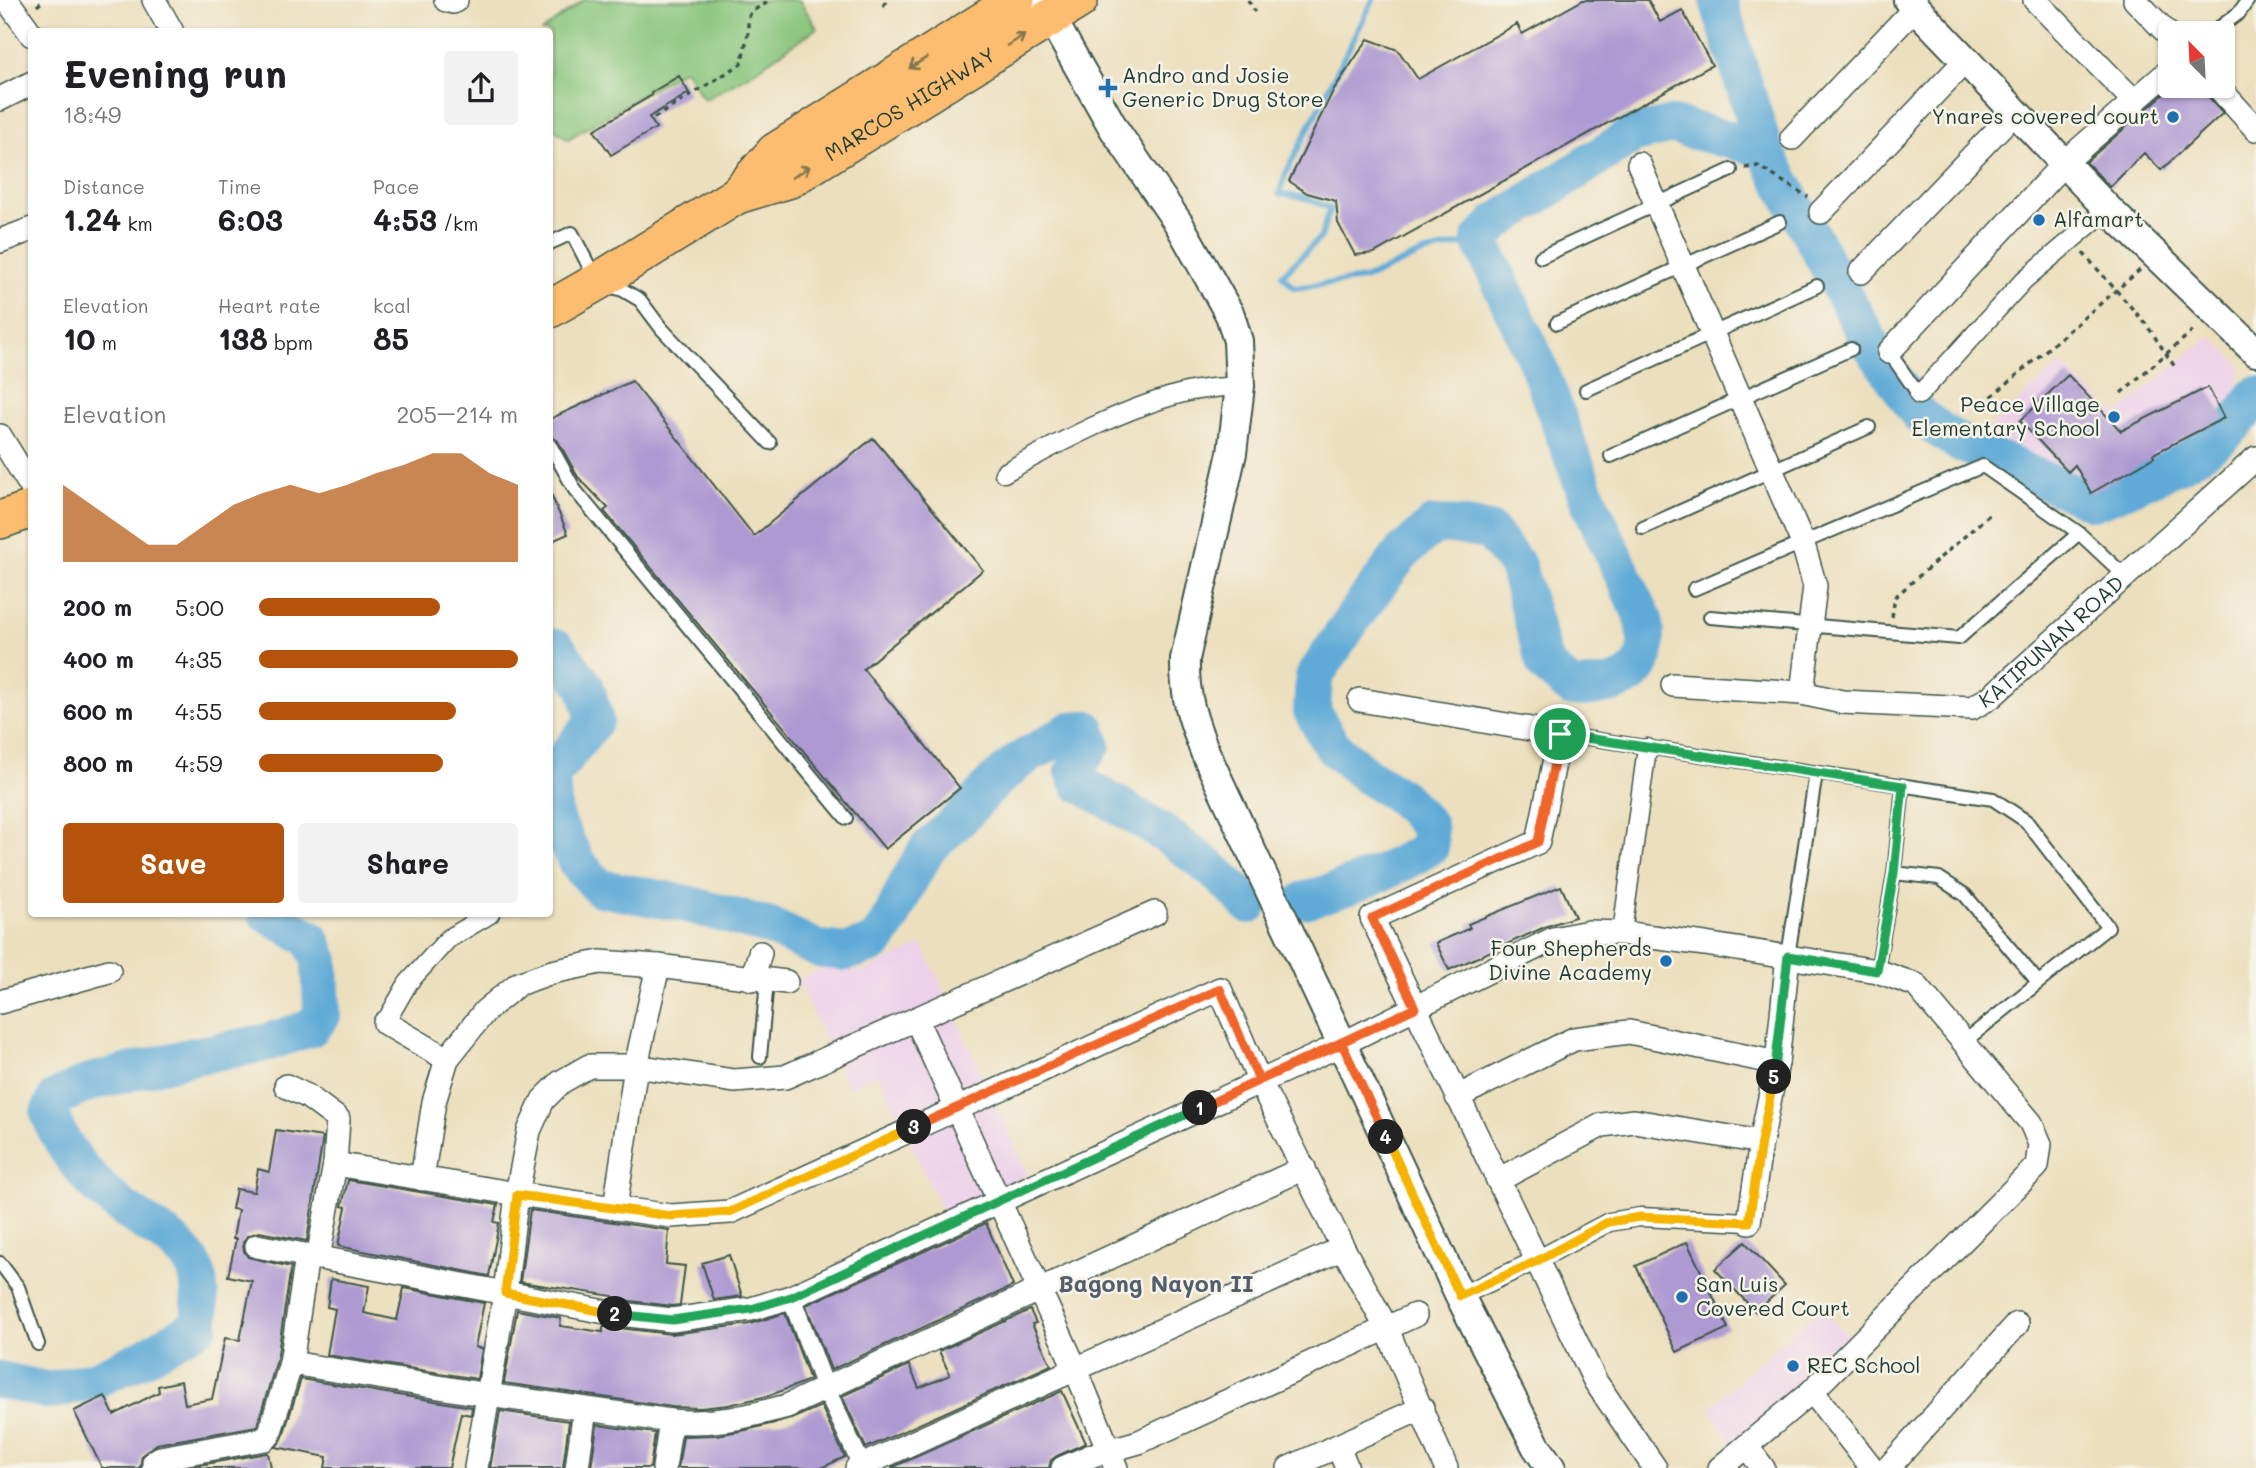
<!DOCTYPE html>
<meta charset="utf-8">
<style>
:root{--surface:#fff;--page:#f2f2f2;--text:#202124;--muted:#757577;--accent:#b45309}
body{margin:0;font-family:Mali,sans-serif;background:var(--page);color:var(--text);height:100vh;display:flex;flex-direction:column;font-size:26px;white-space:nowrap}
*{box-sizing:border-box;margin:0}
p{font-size:23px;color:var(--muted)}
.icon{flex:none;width:38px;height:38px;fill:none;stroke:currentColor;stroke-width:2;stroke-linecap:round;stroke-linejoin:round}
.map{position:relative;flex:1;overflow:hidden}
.side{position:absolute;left:28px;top:28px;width:525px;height:889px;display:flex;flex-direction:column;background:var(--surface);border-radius:7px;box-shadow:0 2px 5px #0004}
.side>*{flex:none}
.needle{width:46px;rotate:336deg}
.controls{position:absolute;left:2158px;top:21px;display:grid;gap:14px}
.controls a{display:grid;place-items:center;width:77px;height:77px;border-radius:7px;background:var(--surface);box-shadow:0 2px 5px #0004;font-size:35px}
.pin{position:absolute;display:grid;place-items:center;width:60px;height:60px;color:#fff;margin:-30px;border:4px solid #fff;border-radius:50%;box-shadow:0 2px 7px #0007}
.km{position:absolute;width:35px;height:35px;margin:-18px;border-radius:50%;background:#222;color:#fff;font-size:19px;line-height:35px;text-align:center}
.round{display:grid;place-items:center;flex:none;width:74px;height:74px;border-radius:7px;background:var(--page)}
.head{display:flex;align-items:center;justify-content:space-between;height:119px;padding:0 35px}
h1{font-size:38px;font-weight:800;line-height:52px}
.metrics{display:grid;grid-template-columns:repeat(3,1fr);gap:10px;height:119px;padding:7px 35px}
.metrics div{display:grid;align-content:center}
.metrics b{font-size:30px;font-weight:800}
.metrics small{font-size:19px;font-weight:400}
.metrics p{font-size:19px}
.chart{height:196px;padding:14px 35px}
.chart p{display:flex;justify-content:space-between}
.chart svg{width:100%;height:126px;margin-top:7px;fill:var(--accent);opacity:.7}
.cta{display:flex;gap:14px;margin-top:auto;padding:14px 35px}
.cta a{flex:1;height:80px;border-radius:7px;background:var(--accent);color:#fff;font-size:28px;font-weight:800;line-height:80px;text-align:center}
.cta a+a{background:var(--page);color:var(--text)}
ul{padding:0 35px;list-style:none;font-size:23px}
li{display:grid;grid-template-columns:112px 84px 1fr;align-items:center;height:52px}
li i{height:18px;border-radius:9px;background:var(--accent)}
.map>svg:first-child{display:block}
</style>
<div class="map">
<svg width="2256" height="1468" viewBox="0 0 2256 1468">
<rect width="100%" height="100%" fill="#f7f3e8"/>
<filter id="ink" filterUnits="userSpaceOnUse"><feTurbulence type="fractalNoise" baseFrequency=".0143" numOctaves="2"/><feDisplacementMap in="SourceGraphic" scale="14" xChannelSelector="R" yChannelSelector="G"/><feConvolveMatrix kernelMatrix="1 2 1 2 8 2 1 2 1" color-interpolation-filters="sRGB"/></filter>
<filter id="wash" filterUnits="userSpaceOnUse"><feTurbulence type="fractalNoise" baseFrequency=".00686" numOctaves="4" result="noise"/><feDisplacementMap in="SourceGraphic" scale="28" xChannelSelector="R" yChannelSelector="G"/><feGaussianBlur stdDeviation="1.57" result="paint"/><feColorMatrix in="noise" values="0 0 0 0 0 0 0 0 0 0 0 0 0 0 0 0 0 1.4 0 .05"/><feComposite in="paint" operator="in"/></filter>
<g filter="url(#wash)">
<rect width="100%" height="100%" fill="#ecdfbd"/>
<path fill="#edd1e9" d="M2210,336L2242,366L2228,421L2093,496L1976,439L2060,364L2117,414Z
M922,944L1028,1174L943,1213L878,1074L848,1088L797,980L821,969L863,972Z
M1820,1308L1854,1341L1733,1444L1709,1408Z"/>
<path fill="#88c57b" stroke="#548158" stroke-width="2" d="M584,0H799L817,28L750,74L704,100L685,69L568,139L550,126V32L542,31Z"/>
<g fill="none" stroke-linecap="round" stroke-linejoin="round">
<path stroke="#5eaad7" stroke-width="6" d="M1373,0L1286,173L1279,194L1302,197L1330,208L1321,237L1282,275L1294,288L1364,279L1423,253L1480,240"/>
<path stroke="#5eaad7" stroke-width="38" d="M1718,0L1764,149
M550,647L557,648L585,686L595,720L551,776L554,818L577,863L600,888L687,904L771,927L818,949L846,952L875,943L890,921L906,886L928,848L960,819L994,782L1019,761L1071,730L1087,729L1092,745L1074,771L1079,783C1140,818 1201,852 1249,905
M1305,900C1351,887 1390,872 1430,847L1428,825L1401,797L1366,775L1332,746L1312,711L1314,677L1356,614L1401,554L1433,525L1459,526L1490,531L1517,566L1545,665L1572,688C1621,687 1655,679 1644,620L1590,504L1537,362L1480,240L1497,222L1634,134L1672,125L1764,149L1873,348L1920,416L1956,441L2093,502C2135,486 2203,458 2233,426C2242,417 2249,405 2256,395
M0,1380L50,1391L96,1379L143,1358L200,1325C200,1310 201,1279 194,1266C181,1243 154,1229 133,1215C95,1189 65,1156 49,1113L56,1098L91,1082L189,1057L265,1043L311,1028L322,1015L320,961L311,939L267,914"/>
</g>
<g id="blocks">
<path fill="#ae9ad2" d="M1583,0H1648L1660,22L1682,10L1712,65L1374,253L1355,255L1338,223L1336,201L1307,193L1289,181L1333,91L1368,39L1398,50L1418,79L1517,24L1522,34Z
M679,76L689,93L649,117L656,128L611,155L594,130L652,95L651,93Z
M2173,86H2203L2207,95L2223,113L2161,170L2144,153L2110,187L2086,162Z
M2068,375L2121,431L2208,387L2224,418L2153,454L2154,457L2091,493L2075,465L2068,472L2020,421Z
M632,381L754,536L873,438L983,570L863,669L960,788L885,849L604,511L608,508L578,477L558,441L550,436V419Z
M550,492L568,534L550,542Z
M1561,886L1575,917L1547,926L1449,970L1436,943L1470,928L1468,924Z
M276,1130L323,1137L307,1241L259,1232L247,1236L243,1243L244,1251L248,1257L291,1267L277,1360L257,1426L157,1444L142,1455L140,1468H102L74,1411L105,1396L114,1415L159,1392L158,1386L181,1381L185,1404L212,1399L225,1338L240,1340L252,1281L228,1276L236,1239H233L238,1210L232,1209L236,1189L254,1192L258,1169L269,1172Z
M348,1180L498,1205L494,1222L499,1223L489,1276L338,1246L346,1207L342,1206Z
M530,1210L669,1230L666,1264L685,1266L680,1305L672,1306L613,1299V1296L520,1282Z
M986,1223L1013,1286L831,1370L806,1305Z
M1687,1242L1728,1328L1677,1352L1636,1266Z
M1745,1242L1785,1285L1756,1312L1715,1269Z
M729,1255L742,1296L714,1300L702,1263Z
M331,1279L369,1286L364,1313L397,1320L404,1288L484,1303L475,1347L482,1349L477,1379L327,1355L335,1309L327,1307Z
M517,1310L561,1318L560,1326L603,1332V1327H610L671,1334L750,1324L785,1313L810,1380L768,1396L728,1405L701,1408L672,1407L504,1383Z
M1030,1310L1036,1323L1032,1324L1051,1365L866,1448L842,1396L909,1365L919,1388L950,1375L939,1351Z
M301,1379L472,1407L471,1415L461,1413L449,1468H325L327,1457L276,1447L282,1439Z
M1062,1391L1086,1443L1057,1456L1051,1460L1049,1468H891Z
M821,1406L845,1457L821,1468H678L683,1436L717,1435L746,1430L791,1419Z
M500,1411L569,1421L563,1468H490Z
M597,1425L655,1433L650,1468H591Z
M268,1453L271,1468H183L267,1453Z"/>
</g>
</g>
<g filter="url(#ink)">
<use href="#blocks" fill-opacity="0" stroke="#3e5549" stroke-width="2"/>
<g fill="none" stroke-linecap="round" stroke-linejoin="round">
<g stroke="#3e5549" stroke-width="16">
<path id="service" d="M2212,33L2239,13L2248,0
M550,243L572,233L597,282L623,290L640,300L661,328L770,443
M1541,257L1731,170
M1557,323L1780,222
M1889,352L1919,395
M1586,390L1817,286
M550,445L575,490L846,818
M1611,456L1851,349
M1643,528L1869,427
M1694,589L1983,466L2079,533L2126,577
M1710,617L1959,638L2079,533
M1560,734L1993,799L2026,821L2108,927L1965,1041
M1894,873L1939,878L1965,895L2038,982
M1788,956L1816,773
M1877,971L1894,873L1903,786
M760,1057L767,981
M0,1263L18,1287L38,1344"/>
</g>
<g stroke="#3e5549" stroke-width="21">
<path id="pedestrian" d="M1919,395L2024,280L2108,209
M1004,473C1059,442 1126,407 1187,392C1204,388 1222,387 1240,386
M1622,933L1647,748
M385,1023L408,983L448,939L490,914
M1460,1296L1537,1260L1609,1222L1640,1217L1749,1222
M791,1297L825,1387L862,1466"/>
</g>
<g stroke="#3e5549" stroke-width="26">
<g id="minor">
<path d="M7,0L32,35"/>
<path d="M154,0L172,32"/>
<path d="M446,0L453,2L456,0"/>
<path d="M2035,0L2135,102"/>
<path d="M2135,0L2170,36"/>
<path d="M2217,86L2256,129"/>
<path d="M0,99L32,83"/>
<path d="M1792,138L1916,7"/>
<path d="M1639,164L1802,541L1815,586L1802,693"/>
<path d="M1821,212L1967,59"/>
<path d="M0,241L32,229"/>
<path d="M1861,272L2016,111"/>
<path d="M1889,352L2065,162L2170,70"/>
<path d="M0,436L32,488"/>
<path id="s1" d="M1673,685L1802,693L1842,702L1972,708L1991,697L2256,458"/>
<path d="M1360,700L1560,734L1538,842L1372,918L1595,1381L1655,1468"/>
<path d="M752,979L760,953"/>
<path d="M0,1002L109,971"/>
<path d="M916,1019L1076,1370L1116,1468"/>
<path d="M385,1023L447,1059"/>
<path d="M286,1086L307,1096L338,1119L335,1164L318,1258"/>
<path d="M1457,1097L1574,1039L1629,1032L1777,1063"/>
<path d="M335,1164L517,1194L671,1216L730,1212L1220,989L1259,1080L1343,1248L1386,1327L1446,1468"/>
<path d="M422,1179L434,1102L447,1059L485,1011L518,984L552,972L600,962L658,966L786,982"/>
<path d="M1498,1180L1602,1125L1634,1121L1761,1142"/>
<path d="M615,1208L636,1066L658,966"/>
<path d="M1749,1222L1761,1142L1777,1063L1788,956"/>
<path d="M257,1246L611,1313L672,1320L751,1309L791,1297L1342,1044L1553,939L1589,932L1622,933L1705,944L1877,971L1916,985L2031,1123L2040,1144L2037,1166L1812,1391L1720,1468"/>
<path d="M291,1363L488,1395L671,1421C715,1425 745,1417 787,1406L1304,1168"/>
<path d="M1812,1391L1872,1468"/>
<path d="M1338,1446L1347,1468"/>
<path d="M1747,1447L1763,1468"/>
<path d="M154,1468V1462L160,1458L265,1439L269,1435L291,1363L307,1256"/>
<path d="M476,1468L505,1293L517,1194L529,1131L543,1100L561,1082L589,1066H636L734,1081L785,1077L1155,913"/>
<path d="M577,1468L585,1409"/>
<path d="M664,1468L671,1421"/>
<path d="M857,1468L1343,1248"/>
<path d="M1063,1468L1093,1455L1139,1442L1415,1315"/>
<path d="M1289,1468L1422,1408"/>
<path d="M1888,1468L2017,1324"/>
</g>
</g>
<g stroke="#3e5549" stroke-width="32">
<path id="tertiary" d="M1041,0L1114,129L1179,224L1230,315L1238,341L1240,386L1232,453L1185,659C1184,695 1192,718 1205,752L1460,1296L1536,1446L1551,1468
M1908,0L2108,209L2256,352"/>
</g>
<g stroke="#3e5549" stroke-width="40">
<g id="primary">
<path d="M737,195L775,152L1016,0"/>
<path id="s2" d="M550,309L597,282L737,195L790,179L1079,0"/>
<path d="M0,520L32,509"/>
</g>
</g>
<path stroke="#3e5549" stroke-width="3.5" stroke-dasharray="5 5" stroke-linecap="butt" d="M1248,0L1255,12
M37,6L44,0
M883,6L887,0
M654,118L741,64L748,34V18L752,11L772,0
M1745,168L1758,166L1808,197
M2083,253L2146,324L2175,367
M2121,393L2196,328
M1984,403L2140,270
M1892,617L1895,597L1989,515"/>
<use href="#service" stroke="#fff" stroke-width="12"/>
<use href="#pedestrian" stroke="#fff" stroke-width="18"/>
<use href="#minor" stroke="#fff" stroke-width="23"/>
<use href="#tertiary" stroke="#fff" stroke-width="28"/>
<use href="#primary" stroke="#fcbd6f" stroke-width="37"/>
</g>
<defs><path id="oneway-shaft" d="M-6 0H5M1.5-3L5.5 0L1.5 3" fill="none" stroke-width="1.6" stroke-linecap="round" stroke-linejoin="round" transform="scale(1.75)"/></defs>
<g stroke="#82774f">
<use href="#oneway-shaft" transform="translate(1016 40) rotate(-33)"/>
<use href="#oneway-shaft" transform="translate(918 63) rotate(148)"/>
<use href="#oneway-shaft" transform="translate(801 172) rotate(-32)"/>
</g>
</g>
<g fill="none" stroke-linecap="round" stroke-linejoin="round" filter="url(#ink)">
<g stroke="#fff" stroke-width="14">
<path id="split-1" d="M1200,1108L1415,1008L1372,918L1538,842L1560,734"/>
</g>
<g stroke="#fff" stroke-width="14">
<path id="split-2" d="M615,1314L672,1320L751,1309L791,1297L1200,1108"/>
</g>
<g stroke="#fff" stroke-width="14">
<path id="split-3" d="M615,1314L505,1293L517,1195L671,1216L730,1212L914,1127"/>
</g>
<g stroke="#fff" stroke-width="14">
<path id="split-4" d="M914,1127L1220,989L1259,1080L1342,1044L1386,1137"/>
</g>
<g stroke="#fff" stroke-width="14">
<path id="split-5" d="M1386,1137L1460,1296L1537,1261L1608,1222L1640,1217L1749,1222L1761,1142L1774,1077"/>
</g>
<g stroke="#fff" stroke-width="14">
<path id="split-6" d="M1560,734L1903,786L1894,873L1877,971L1788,956L1774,1077"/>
</g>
<use href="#split-1" stroke="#f0652b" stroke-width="9"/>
<use href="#split-2" stroke="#22a559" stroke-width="9"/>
<use href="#split-3" stroke="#f5b400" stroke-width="9"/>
<use href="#split-4" stroke="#f0652b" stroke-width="9"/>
<use href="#split-5" stroke="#f5b400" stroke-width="9"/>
<use href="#split-6" stroke="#22a559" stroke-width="9"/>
</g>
<g fill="#1f6fb2" stroke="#f7f3e8" stroke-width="2.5">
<path d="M1104.5 77.5h7v7h7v7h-7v7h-7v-7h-7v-7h7z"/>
<circle cx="2173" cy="117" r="7"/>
<circle cx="2039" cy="220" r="7"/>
<circle cx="2114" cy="417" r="7"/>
<circle cx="1666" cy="961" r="7"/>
<circle cx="1682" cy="1297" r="7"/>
<circle cx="1793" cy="1366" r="7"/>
</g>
<g text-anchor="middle" stroke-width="5" stroke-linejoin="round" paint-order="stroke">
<g font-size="21" fill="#1f3d34" stroke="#f7f3e8" text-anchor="start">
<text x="1122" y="83">Andro and Josie<tspan x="1122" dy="24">Generic Drug Store</tspan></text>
<text x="2159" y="124" text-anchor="end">Ynares covered court</text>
<text x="2053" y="227">Alfamart</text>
<text x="2100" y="412" text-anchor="end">Peace Village<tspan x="2100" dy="24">Elementary School</tspan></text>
<text x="1652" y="956" text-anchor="end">Four Shepherds<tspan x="1652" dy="24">Divine Academy</tspan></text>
<text x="1696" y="1292">San Luis<tspan x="1696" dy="24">Covered Court</tspan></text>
<text x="1807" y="1373">REC School</text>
</g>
<g font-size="21" fill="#1f3d34" stroke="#f7f3e8">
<text dy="7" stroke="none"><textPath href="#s2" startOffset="416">MARCOS HIGHWAY</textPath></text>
<text dy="7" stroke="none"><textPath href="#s1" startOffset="404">KATIPUNAN ROAD</textPath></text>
</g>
<g font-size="23" font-weight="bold" fill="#515e6b" stroke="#f7f3e8">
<text x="1156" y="1292">Bagong Nayon II</text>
</g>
</g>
</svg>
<div class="controls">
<a><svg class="needle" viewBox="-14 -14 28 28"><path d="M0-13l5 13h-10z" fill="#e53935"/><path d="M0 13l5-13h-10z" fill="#757577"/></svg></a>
</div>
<div class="pin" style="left:1560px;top:734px;background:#1e9e55"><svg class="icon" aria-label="arrive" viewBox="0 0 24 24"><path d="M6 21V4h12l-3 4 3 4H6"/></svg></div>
<b class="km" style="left:1200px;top:1108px">1</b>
<b class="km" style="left:615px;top:1314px">2</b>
<b class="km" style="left:914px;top:1127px">3</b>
<b class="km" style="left:1386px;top:1137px">4</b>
<b class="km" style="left:1774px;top:1077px">5</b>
<section class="side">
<div class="head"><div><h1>Evening run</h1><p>18:49</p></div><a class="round"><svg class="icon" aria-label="share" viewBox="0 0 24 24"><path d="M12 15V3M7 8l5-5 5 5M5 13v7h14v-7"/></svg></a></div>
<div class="metrics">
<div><p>Distance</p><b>1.24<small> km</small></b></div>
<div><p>Time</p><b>6:03</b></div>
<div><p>Pace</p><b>4:53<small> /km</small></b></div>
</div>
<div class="metrics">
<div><p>Elevation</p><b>10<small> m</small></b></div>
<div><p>Heart rate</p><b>138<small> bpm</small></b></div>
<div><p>kcal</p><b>85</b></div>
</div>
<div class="chart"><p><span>Elevation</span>205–214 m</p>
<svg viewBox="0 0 160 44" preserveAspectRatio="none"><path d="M0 44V17L10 24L20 31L30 38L40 38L50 31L60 24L70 20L80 17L90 20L100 17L110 13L120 10L130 6L140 6L150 13L160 17V44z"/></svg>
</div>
<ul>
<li><b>200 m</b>5:00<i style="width:70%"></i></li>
<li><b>400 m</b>4:35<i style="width:100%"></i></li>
<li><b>600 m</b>4:55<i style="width:76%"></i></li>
<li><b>800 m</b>4:59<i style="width:71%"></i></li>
</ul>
<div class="cta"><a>Save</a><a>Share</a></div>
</section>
</div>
